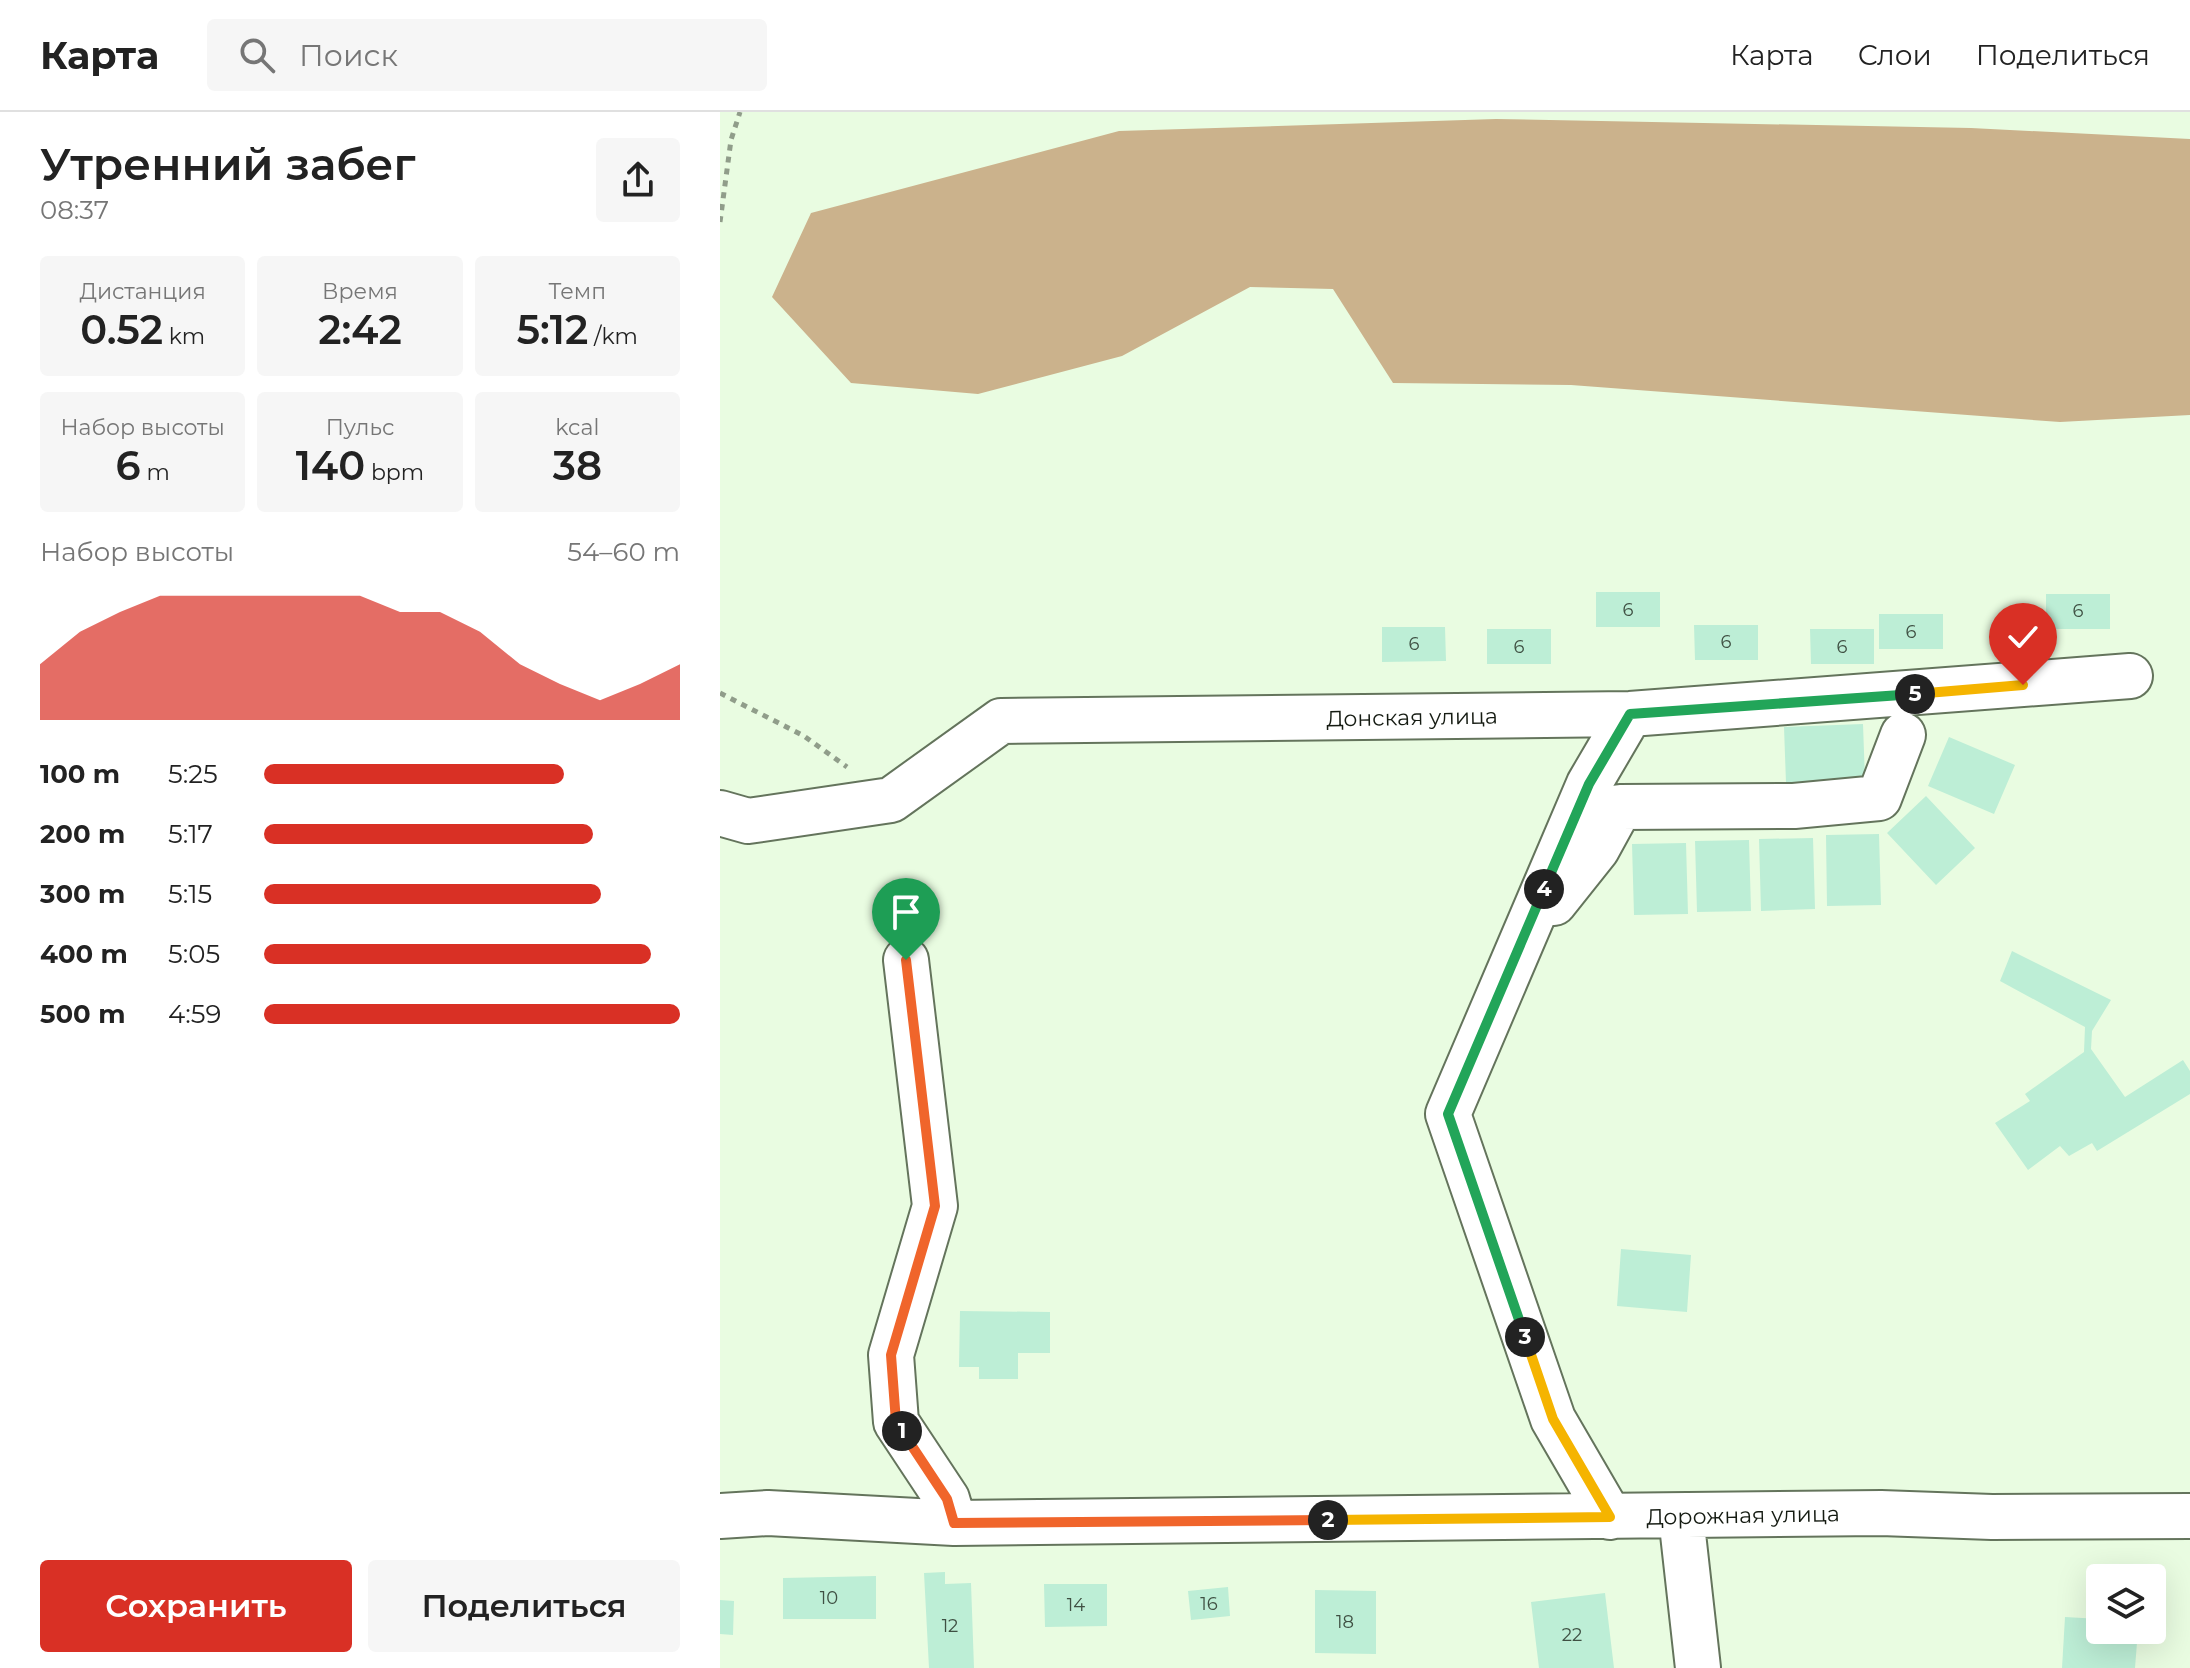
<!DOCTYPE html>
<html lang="ru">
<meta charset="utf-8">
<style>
:root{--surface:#fff;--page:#f6f6f6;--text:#222;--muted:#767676;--line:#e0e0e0;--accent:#d93025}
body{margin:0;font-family:Montserrat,sans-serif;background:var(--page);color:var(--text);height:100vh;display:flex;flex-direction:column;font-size:30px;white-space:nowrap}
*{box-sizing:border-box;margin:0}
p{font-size:26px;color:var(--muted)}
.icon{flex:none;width:44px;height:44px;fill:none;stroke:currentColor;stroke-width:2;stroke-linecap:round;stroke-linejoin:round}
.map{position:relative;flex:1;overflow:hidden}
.panel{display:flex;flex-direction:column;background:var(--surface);width:720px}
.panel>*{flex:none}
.controls{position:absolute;left:1366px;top:1452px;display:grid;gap:16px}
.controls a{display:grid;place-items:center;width:80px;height:80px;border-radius:8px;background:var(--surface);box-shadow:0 8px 32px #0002;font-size:40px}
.pin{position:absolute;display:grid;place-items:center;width:68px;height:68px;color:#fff;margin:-82px -34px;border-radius:50% 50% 50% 0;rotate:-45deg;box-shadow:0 0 8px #0007}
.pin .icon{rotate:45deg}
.km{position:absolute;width:40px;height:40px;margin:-20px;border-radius:50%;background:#222;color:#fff;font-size:22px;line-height:40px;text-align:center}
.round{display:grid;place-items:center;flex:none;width:84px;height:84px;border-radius:8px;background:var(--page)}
.head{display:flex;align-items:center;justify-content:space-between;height:136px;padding:0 40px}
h1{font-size:44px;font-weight:600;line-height:60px}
.stats{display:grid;grid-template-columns:repeat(3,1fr);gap:12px;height:136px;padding:8px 40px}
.stats div{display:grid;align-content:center;border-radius:8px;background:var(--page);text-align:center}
.stats b{font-size:40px;font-weight:600}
.stats small{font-size:22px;font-weight:400}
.stats p{font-size:22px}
.chart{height:224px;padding:16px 40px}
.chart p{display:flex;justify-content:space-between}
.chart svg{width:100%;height:144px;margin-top:8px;fill:var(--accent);opacity:.7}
.primary-button{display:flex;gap:16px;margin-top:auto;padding:16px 40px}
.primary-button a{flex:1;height:92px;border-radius:8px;background:var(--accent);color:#fff;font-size:32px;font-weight:600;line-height:92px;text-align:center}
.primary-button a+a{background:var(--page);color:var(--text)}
ul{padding:0 40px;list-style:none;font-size:26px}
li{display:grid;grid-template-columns:128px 96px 1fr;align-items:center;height:60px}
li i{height:20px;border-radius:10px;background:var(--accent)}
header{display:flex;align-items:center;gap:48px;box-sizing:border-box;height:112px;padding:0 40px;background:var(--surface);border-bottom:2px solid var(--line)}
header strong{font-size:38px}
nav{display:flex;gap:44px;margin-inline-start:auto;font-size:28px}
.search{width:560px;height:72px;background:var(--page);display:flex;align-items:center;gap:20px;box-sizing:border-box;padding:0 28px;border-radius:8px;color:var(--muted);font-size:30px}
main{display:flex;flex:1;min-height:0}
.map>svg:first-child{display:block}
</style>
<header>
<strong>Карта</strong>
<div class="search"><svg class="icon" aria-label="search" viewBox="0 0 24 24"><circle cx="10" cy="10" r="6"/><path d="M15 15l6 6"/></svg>Поиск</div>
<nav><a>Карта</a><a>Слои</a><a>Поделиться</a></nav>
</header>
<main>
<section class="panel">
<div class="head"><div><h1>Утренний забег</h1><p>08:37</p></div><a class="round"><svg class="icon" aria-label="share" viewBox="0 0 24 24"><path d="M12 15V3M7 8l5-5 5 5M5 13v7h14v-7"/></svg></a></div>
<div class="stats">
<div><p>Дистанция</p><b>0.52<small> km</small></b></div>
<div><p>Время</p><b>2:42</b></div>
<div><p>Темп</p><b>5:12<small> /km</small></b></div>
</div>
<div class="stats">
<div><p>Набор высоты</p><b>6<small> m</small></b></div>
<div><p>Пульс</p><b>140<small> bpm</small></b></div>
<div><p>kcal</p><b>38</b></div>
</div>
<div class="chart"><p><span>Набор высоты</span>54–60 m</p>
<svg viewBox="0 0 160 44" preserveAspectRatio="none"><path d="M0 44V27L10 17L20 11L30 6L40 6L50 6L60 6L70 6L80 6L90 11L100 11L110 17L120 27L130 33L140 38L150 33L160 27V44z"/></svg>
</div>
<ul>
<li><b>100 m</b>5:25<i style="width:72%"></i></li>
<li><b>200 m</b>5:17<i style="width:79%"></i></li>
<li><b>300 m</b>5:15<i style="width:81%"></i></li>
<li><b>400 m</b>5:05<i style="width:93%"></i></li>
<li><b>500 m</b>4:59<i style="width:100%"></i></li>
</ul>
<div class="primary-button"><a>Сохранить</a><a>Поделиться</a></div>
</section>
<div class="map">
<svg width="1470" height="1556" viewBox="0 0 1470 1556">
<rect width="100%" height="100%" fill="#e9fce1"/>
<path fill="#cbb28c" d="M776,7L1251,16L1470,27V303L1340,310L851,273L673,271L613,177L530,175L402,244L258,282L131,271L52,185L91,101L399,19Z"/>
<path fill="#bdeed6" d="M876,480H940V515H876Z
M1326,482H1390V517H1326Z
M1159,502H1223V537H1159Z
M974,513H1038V548H975Z
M662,515H725L726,549L662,550Z
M767,517H831V552H767Z
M1090,517H1154V552H1091Z
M1143,612L1145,668L1066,671L1064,615Z
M1229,625L1295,653L1274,702L1208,674Z
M1206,684L1255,736L1216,773L1167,721Z
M1159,722L1161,793L1107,794L1106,723Z
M1093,726L1095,797L1041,799L1039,727Z
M1029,728L1031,799L977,800L975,729Z
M966,731L968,802L914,803L912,732Z
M1292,839L1391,888L1372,919L1371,937L1405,985L1463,948L1470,959V982L1377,1039L1372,1031L1349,1044L1340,1034L1308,1058L1275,1011L1310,989L1305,982L1364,940L1365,915L1280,869Z
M901,1137L971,1143L967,1200L897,1194Z
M240,1199L330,1200V1241H298V1267H259V1255H239Z
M225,1460V1472L251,1471L254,1556H209L204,1461Z
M156,1464V1507H63V1466Z
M324,1472H387V1514L325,1515Z
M508,1475L510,1504L471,1508L468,1479Z
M595,1478L656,1479V1542L595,1541Z
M885,1481L894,1556H819L811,1490Z
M0,1488L14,1489L13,1523L0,1522Z
M1345,1505L1380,1507V1518H1418L1415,1556H1342Z"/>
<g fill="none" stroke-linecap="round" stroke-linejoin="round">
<g stroke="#64745c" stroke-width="48">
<path id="minor" d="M0,701L28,709L171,688L281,609L910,602L1410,564
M834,791L877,737L900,695L1074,694L1159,686L1183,623
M186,848L215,1094L171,1243L176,1310L227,1387L234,1411
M0,1404L48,1401L234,1411L1161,1401L1272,1405L1470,1404
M961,1404L978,1556
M890,1405L833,1307L728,1002L869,672L910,602"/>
</g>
<path stroke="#909d8a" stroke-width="5" stroke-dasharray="6 6" stroke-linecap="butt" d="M0,110L11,28L20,0
M0,581L84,624L127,655"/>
<use href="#minor" stroke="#fff" stroke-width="44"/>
</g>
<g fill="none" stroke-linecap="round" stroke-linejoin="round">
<g stroke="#fff" stroke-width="16">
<path id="split-1" d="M182,1319L176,1310L171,1243L215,1094L186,848"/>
</g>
<g stroke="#fff" stroke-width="16">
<path id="split-2" d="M182,1319L227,1387L234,1411L608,1408"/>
</g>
<g stroke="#fff" stroke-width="16">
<path id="split-3" d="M608,1408L890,1405L833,1307L805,1225"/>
</g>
<g stroke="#fff" stroke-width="16">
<path id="split-4" d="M805,1225L728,1002L824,777"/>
</g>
<g stroke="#fff" stroke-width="16">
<path id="split-5" d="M824,777L869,672L910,602L1195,582"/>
</g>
<g stroke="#fff" stroke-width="16">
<path id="split-6" d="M1195,582L1303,573"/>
</g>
<use href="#split-1" stroke="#f0652b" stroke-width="10"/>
<use href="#split-2" stroke="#f0652b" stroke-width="10"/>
<use href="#split-3" stroke="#f5b400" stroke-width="10"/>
<use href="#split-4" stroke="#22a559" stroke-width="10"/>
<use href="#split-5" stroke="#22a559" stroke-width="10"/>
<use href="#split-6" stroke="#f5b400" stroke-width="10"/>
</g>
<g text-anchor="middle" stroke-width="6" stroke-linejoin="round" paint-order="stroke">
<g font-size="18" fill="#3f5043">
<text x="908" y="504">6</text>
<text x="1358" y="505">6</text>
<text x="1191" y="526">6</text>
<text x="1006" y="536">6</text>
<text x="694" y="538">6</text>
<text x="799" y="541">6</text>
<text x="1122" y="541">6</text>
<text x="109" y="1492">10</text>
<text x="489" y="1498">16</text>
<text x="356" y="1499">14</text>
<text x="625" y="1516">18</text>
<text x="230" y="1520">12</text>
<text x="852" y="1529">22</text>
</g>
<g font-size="22" fill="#151b12" stroke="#fff">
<text transform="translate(692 605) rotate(-1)" y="8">Донская улица</text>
<text transform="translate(1023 1403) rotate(-1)" y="8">Дорожная улица</text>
</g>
</g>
</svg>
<div class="controls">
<a><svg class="icon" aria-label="layers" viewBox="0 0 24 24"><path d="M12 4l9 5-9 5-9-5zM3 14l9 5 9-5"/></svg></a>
</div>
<div class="pin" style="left:186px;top:848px;background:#1e9e55"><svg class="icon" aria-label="arrive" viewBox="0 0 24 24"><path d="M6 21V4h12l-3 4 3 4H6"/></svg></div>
<div class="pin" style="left:1303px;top:573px;background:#d93025"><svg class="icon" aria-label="check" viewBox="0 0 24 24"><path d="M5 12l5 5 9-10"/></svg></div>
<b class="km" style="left:182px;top:1319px">1</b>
<b class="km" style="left:608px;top:1408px">2</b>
<b class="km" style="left:805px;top:1225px">3</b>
<b class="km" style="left:824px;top:777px">4</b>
<b class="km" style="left:1195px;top:582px">5</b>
</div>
</main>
